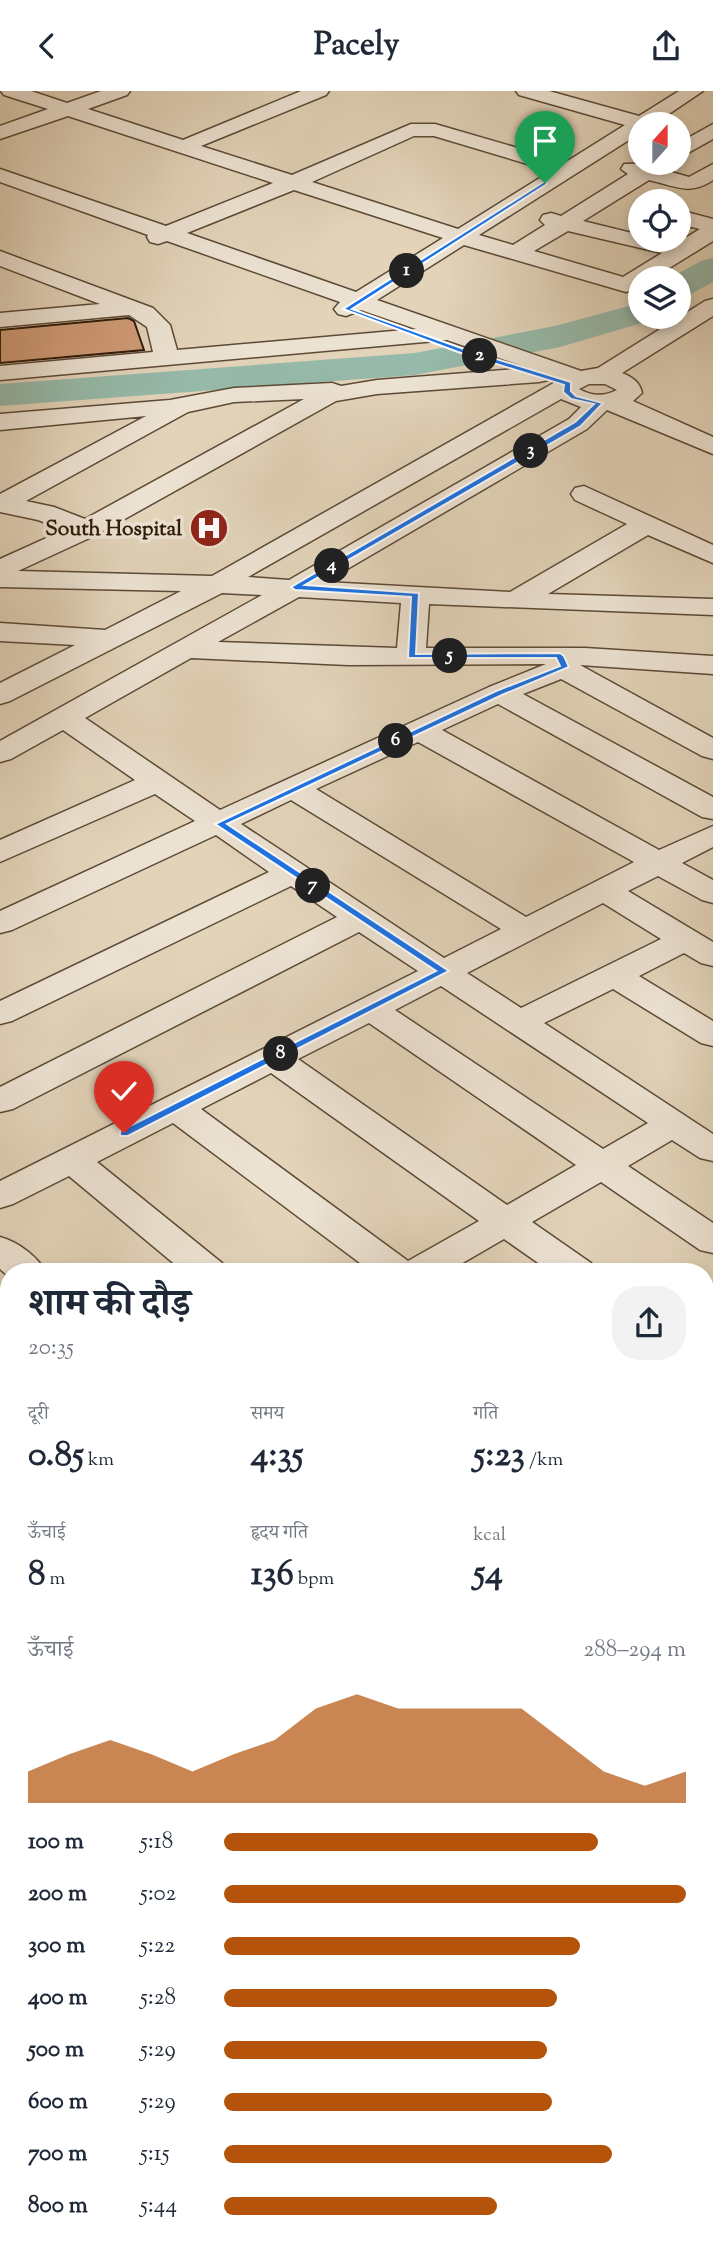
<!DOCTYPE html>
<html lang="hi">
<meta charset="utf-8">
<style>
:root{--surface:#fff;--page:#f2f2f3;--text:#1f2937;--muted:#747a83;--accent:#b45309}
body{margin:0;font-family:"Sorts Mill Goudy","Noto Serif Devanagari",serif;background:var(--page);color:var(--text);height:100vh;display:flex;flex-direction:column;font-size:26px;white-space:nowrap}
*{box-sizing:border-box;margin:0}
p{font-size:23px;color:var(--muted)}
.icon{flex:none;width:38px;height:38px;fill:none;stroke:currentColor;stroke-width:2;stroke-linecap:round;stroke-linejoin:round}
.map{position:relative;flex:1;overflow:hidden}
.panel{position:absolute;left:0px;top:1172px;width:714px;height:989px;display:flex;flex-direction:column;background:var(--surface);border-radius:28px 28px 0 0;box-shadow:0 4px 10px #0003}
.panel>*{flex:none}
.needle{width:46px;rotate:21deg}
.fabs{position:absolute;left:628px;top:21px;display:grid;gap:14px}
.fabs a{display:grid;place-items:center;width:63px;height:63px;border-radius:50%;background:var(--surface);box-shadow:0 4px 10px #0003;font-size:35px}
.pin{position:absolute;display:grid;place-items:center;width:60px;height:60px;color:#fff;margin:-72px -30px;border-radius:50% 50% 50% 0;rotate:-45deg;box-shadow:0 0 7px #0007}
.pin .icon{rotate:45deg}
.km{position:absolute;width:35px;height:35px;margin:-18px;border-radius:50%;background:#222;color:#fff;font-size:19px;line-height:35px;text-align:center}
.round{display:grid;place-items:center;flex:none;width:74px;height:74px;border-radius:28px;background:var(--page)}
.summary{display:flex;align-items:center;justify-content:space-between;height:119px;padding:0 28px}
h1{font-size:38px;font-weight:700;line-height:52px}
.figures{display:grid;grid-template-columns:repeat(3,1fr);gap:10px;height:119px;padding:7px 28px}
.figures div{display:grid;align-content:center}
.figures b{font-size:35px;font-weight:700}
.figures small{font-size:19px;font-weight:400}
.figures p{font-size:19px}
.chart{height:196px;padding:14px 28px}
.chart p{display:flex;justify-content:space-between}
.chart svg{width:100%;height:126px;margin-top:7px;fill:var(--accent);opacity:.7}
ul{padding:0 28px;list-style:none;font-size:23px}
li{display:grid;grid-template-columns:112px 84px 1fr;align-items:center;height:52px}
li i{height:18px;border-radius:9px;background:var(--accent)}
header{display:flex;justify-content:space-between;align-items:center;height:91px;padding:0 28px;background:var(--surface);font-size:32px;font-weight:700}
.map>svg:first-child{display:block}
</style>
<header><svg class="icon" aria-label="back" viewBox="0 0 24 24"><path d="M15 5l-7 7 7 7"/></svg>Pacely<svg class="icon" aria-label="share" viewBox="0 0 24 24"><path d="M12 15V3M7 8l5-5 5 5M5 13v7h14v-7"/></svg></header>
<div class="map">
<svg width="713" height="2161" viewBox="0 0 713 2161">
<rect width="100%" height="100%" fill="#e2d3b9"/>
<filter id="stains"><feTurbulence type="fractalNoise" baseFrequency=".00286" numOctaves="4"/><feColorMatrix values="0 0 0 0 .2 0 0 0 0 .09 0 0 0 0 .02 0 0 0 .5 -.17"/></filter>
<radialGradient id="worn" r=".72"><stop offset=".6" stop-color="#630" stop-opacity="0"/><stop offset="1" stop-color="#630" stop-opacity=".3"/></radialGradient>
<g fill="none" stroke-linecap="round" stroke-linejoin="round">
<path fill="#96b9a9" fill-rule="evenodd" d="M713,167V191L691,203L679,206V187H670L701,170Z
M640,212V226H655L652,229L560,256L415,284L0,315V293L415,262L555,235Z"/>
</g>
<path fill="#cf9b77" stroke="#301c0b" stroke-width="2" d="M128,227L134,230L144,259L0,272V239Z"/>
<g fill="none" stroke-linecap="round" stroke-linejoin="round">
<g stroke="#5c4a36" stroke-width="3">
<path id="minor" d="M1,0H31L67,12L101,0H130L127,4L88,18L183,49L301,0H329L326,4L201,55L292,84L411,33H435L566,71L625,34L519,4L516,0H549L639,25L679,0H703L654,33H640V42L479,144L513,154L545,134L540,129L543,124L551,122L561,125L628,83L621,78L624,73L671,72L664,79L689,86L713,73V89C690,105 675,95 649,89L583,130L640,144V149H662L677,152L700,138L679,133V119L713,128V150L653,187H640V195L626,201L464,154L377,209L581,280L598,277L705,210L713,208V225L622,282C632,286 640,291 642,302L633,310L713,346V363L607,319L587,338L325,491L510,501L627,433L575,409L571,403L575,397L584,395L713,454V472L648,444L548,503L713,508V524L429,513L426,557H585L713,565V583L580,574L713,647V668L702,665L561,588L523,603L713,706V728L702,726L498,613L442,639L659,759L713,735V756L682,772L713,789V812L702,809L658,785L628,800L713,851V875L701,872L684,862L639,885L713,930V955L701,952L613,898L544,932L713,1043V1070L700,1067L672,1049L628,1075L713,1132V1162L700,1159L601,1091L532,1131L591,1172L596,1181H551L504,1148L447,1181H372L173,1032L97,1071L222,1172L227,1181H184L69,1085L13,1113L0,1117V1090L418,880L359,841L13,1018L0,1021V996L337,826L291,795L12,930L0,933V910L269,781L216,744L12,839L0,842V820L195,730L155,703L0,771V749L135,689L63,639L11,668L0,671V650L262,504L222,502L10,610L0,613V592L75,554L0,550V532L105,539L181,500L0,496V468L64,439L38,429L0,421V403L146,325L0,339V323L170,309L234,297L332,292L341,295L377,289L528,277L447,249L0,289V275L153,261L147,236L129,224L0,236V222L100,213L0,175V160L153,217L170,234L177,259L416,238L361,219L346,225L338,223L334,218L340,211L167,150L158,153L150,151L147,146L148,144L0,91V78L166,135L273,92L68,25L0,48V35L48,18L4,4ZM414,45H434L551,80L458,138L312,91ZM294,99L443,147L356,201L187,142ZM568,140L662,162L623,186L534,160ZM550,285L559,289L212,485L18,480L96,444L336,310L377,303L539,291L548,289ZM589,293H605L617,299C604,306 591,305 579,298ZM304,308L85,428L54,416L26,410L188,321L234,311ZM561,308L581,316L569,328L289,489L248,486ZM299,506L401,512L397,557L218,551ZM191,567L348,574L546,573L489,596L220,719L85,627ZM418,651L634,771L526,826L316,698ZM291,709L501,838L444,867L241,733ZM603,812L661,848L521,917L467,882ZM441,895L648,1032L603,1058L395,919ZM369,932L576,1074L507,1114L298,968ZM271,982L479,1130L408,1170L201,1018Z
M713,33V48L679,67V52Z
M0,1146C18,1151 37,1165 46,1181H9V1186L0,1178Z
M705,1260L713,1262V1293L705,1290Z
M0,1311L9,1313V1347L0,1345Z
M713,1332V1363L705,1365V1334Z
M705,1391L713,1393V1427L705,1425Z
M9,1406V1439L0,1441V1409Z
M0,1484L9,1487V1524L0,1521Z
M705,1549L713,1552V1590L705,1587Z
M9,1573V1610L0,1613V1576Z
M9,1686V1726L0,1728V1689Z
M705,1695L713,1697V1739L705,1736Z
M713,1838V1882L705,1884V1840Z
M0,1866L9,1869V1917L0,1914Z
M9,1956V2004L0,2007V1959Z
M705,2132L713,2134V2161H672L669,2152H705Z
M9,2152H69L66,2161H5Z
M404,2152H463L460,2161H400Z"/>
</g>
<use href="#minor" fill="#ece2d2" fill-rule="evenodd"/>
</g>
<path fill="#1a73e8" stroke="#fff" stroke-width="2" d="M545,90L547,93L352,218L464,258L571,291V300L576,305L603,312L581,335L305,494L419,502L416,563L560,562L564,565L569,576L502,604L227,733L449,880L128,1045H120V1040L436,880L215,733L496,600L560,575L556,567H408L411,506L295,499L291,496L575,331L594,313L571,308L563,301L564,294L458,261L343,218Z"/>
<defs>
<g id="hospital-disc" transform="scale(2.0125)"><circle r="9.5" fill="#8f2418" stroke="#ece2d2"/><path d="M-5-5h3v3.5h4V-5h3V5h-3V1.5h-4V5h-3Z" fill="#fff"/></g>
</defs>
<g fill-rule="evenodd">
<use href="#hospital-disc" x="209" y="437"/>
</g>
<g text-anchor="middle" stroke-width="7" stroke-linejoin="round" paint-order="stroke">
<g font-size="21" font-weight="bold" fill="#301c0b" stroke="#ece2d2" text-anchor="end">
<text x="182" y="444">South Hospital</text>
</g>
</g>
<rect width="100%" height="100%" filter="url(#stains)"/>
<rect width="100%" height="100%" fill="url(#worn)"/>
</svg>
<div class="fabs">
<a><svg class="needle" viewBox="-14 -14 28 28"><path d="M0-13l5 13h-10z" fill="#e53935"/><path d="M0 13l5-13h-10z" fill="#747a83"/></svg></a>
<a><svg class="icon" aria-label="locate" viewBox="0 0 24 24"><circle cx="12" cy="12" r="6"/><path d="M12 2v4M12 18v4M2 12h4M18 12h4"/></svg></a>
<a><svg class="icon" aria-label="layers" viewBox="0 0 24 24"><path d="M12 4l9 5-9 5-9-5zM3 14l9 5 9-5"/></svg></a>
</div>
<div class="pin" style="left:545px;top:92px;background:#1e9e55"><svg class="icon" aria-label="arrive" viewBox="0 0 24 24"><path d="M6 21V4h12l-3 4 3 4H6"/></svg></div>
<div class="pin" style="left:124px;top:1042px;background:#d93025"><svg class="icon" aria-label="check" viewBox="0 0 24 24"><path d="M5 12l5 5 9-10"/></svg></div>
<b class="km" style="left:407px;top:180px">1</b>
<b class="km" style="left:480px;top:265px">2</b>
<b class="km" style="left:531px;top:360px">3</b>
<b class="km" style="left:332px;top:475px">4</b>
<b class="km" style="left:450px;top:565px">5</b>
<b class="km" style="left:396px;top:650px">6</b>
<b class="km" style="left:313px;top:795px">7</b>
<b class="km" style="left:281px;top:963px">8</b>
<section class="panel">
<div class="summary"><div><h1>शाम की दौड़</h1><p>20:35</p></div><a class="round"><svg class="icon" aria-label="share" viewBox="0 0 24 24"><path d="M12 15V3M7 8l5-5 5 5M5 13v7h14v-7"/></svg></a></div>
<div class="figures">
<div><p>दूरी</p><b>0.85<small> km</small></b></div>
<div><p>समय</p><b>4:35</b></div>
<div><p>गति</p><b>5:23<small> /km</small></b></div>
</div>
<div class="figures">
<div><p>ऊँचाई</p><b>8<small> m</small></b></div>
<div><p>हृदय गति</p><b>136<small> bpm</small></b></div>
<div><p>kcal</p><b>54</b></div>
</div>
<div class="chart"><p><span>ऊँचाई</span>288–294 m</p>
<svg viewBox="0 0 160 44" preserveAspectRatio="none"><path d="M0 44V33L10 27L20 22L30 27L40 33L50 27L60 22L70 11L80 6L90 11L100 11L110 11L120 11L130 22L140 33L150 38L160 33V44z"/></svg>
</div>
<ul>
<li><b>100 m</b>5:18<i style="width:81%"></i></li>
<li><b>200 m</b>5:02<i style="width:100%"></i></li>
<li><b>300 m</b>5:22<i style="width:77%"></i></li>
<li><b>400 m</b>5:28<i style="width:72%"></i></li>
<li><b>500 m</b>5:29<i style="width:70%"></i></li>
<li><b>600 m</b>5:29<i style="width:71%"></i></li>
<li><b>700 m</b>5:15<i style="width:84%"></i></li>
<li><b>800 m</b>5:44<i style="width:59%"></i></li>
</ul>
</section>
</div>
